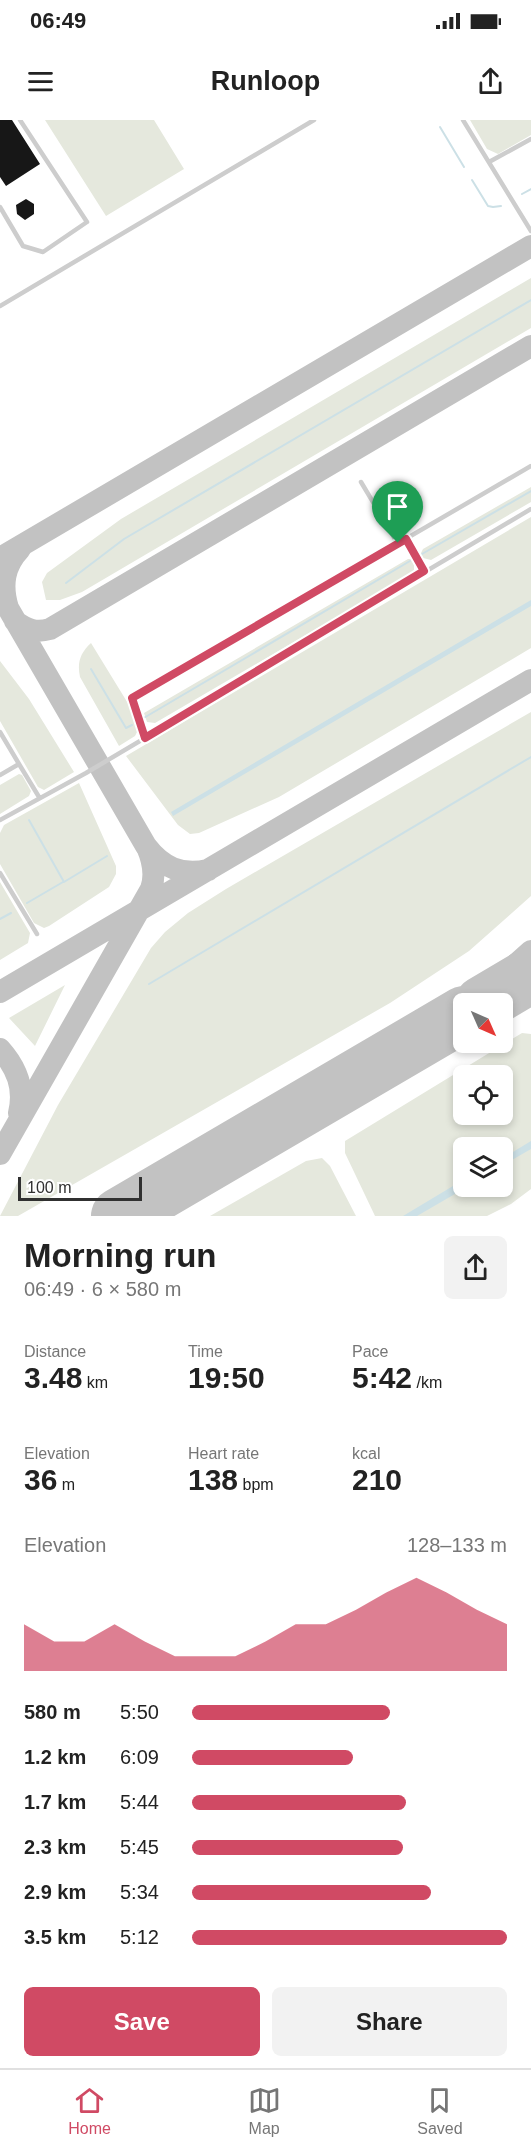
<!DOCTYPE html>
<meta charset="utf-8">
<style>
:root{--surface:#fff;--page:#f2f2f2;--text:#222;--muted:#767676;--line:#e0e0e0;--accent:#d04a64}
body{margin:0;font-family:Arial,sans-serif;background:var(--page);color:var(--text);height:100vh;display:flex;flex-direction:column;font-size:22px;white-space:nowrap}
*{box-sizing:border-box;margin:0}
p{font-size:20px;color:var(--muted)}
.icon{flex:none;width:33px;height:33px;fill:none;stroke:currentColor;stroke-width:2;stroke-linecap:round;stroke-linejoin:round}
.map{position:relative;height:1096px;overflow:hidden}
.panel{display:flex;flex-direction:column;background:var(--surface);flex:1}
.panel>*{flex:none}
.needle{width:39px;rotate:135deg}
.buttons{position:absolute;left:453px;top:873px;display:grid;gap:12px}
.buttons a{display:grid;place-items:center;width:60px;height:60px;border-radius:9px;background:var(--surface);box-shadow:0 3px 9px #0003;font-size:30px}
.scale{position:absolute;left:18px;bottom:15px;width:124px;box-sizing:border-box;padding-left:6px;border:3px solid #303030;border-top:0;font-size:16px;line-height:21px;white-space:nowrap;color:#303030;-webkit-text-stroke:4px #fff;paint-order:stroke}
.pin{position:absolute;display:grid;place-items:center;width:51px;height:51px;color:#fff;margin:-62px -26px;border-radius:50% 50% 50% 0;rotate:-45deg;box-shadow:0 0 6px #0007}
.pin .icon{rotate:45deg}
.round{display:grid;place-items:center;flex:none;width:63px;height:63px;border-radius:9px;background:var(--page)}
.headline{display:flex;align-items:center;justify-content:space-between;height:102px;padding:0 24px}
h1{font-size:33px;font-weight:600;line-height:45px}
.metrics{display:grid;grid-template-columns:repeat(3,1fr);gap:9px;height:102px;padding:6px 24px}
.metrics div{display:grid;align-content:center}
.metrics b{font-size:30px;font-weight:600}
.metrics small{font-size:16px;font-weight:400}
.metrics p{font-size:16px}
.chart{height:168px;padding:12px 24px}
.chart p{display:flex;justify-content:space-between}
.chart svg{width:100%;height:108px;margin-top:6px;fill:var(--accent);opacity:.7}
.cta{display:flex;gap:12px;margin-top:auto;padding:12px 24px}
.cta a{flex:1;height:69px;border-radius:9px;background:var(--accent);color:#fff;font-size:24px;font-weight:600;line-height:69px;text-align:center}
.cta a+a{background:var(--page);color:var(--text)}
ul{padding:0 24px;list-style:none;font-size:20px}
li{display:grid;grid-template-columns:96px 72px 1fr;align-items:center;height:45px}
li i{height:15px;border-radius:8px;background:var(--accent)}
.status{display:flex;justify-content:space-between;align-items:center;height:42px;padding:0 30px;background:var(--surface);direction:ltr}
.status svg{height:16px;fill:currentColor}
header{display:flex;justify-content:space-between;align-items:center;height:78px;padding:0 24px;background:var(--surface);font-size:27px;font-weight:600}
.dock{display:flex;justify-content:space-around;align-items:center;height:84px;border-top:2px solid var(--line);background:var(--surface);font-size:16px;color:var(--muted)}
.dock a{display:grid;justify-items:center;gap:3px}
.dock .selected{color:var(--accent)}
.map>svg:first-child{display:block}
</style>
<div class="status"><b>06:49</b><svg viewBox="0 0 49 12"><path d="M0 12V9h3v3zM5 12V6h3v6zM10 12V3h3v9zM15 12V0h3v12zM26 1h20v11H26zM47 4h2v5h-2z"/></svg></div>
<header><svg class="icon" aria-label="menu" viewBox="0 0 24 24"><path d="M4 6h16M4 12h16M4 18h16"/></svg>Runloop<svg class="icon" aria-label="share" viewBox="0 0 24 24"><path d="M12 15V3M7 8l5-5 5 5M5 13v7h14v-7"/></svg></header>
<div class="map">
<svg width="531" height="1096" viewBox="0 0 531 1096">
<rect width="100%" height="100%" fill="#fff"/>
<path fill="#e5e8dd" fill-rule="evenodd" d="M45,0H154L184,49L106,96Z
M470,0H531V15L498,34L487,29Z
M531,158V208L82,472L60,480H46L42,462L47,453L121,399Z
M531,367V382L431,440L423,438L421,433L423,429Z
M531,397V528L504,544L279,677L199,713L190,714L178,705L126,636Z
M408,439H411L414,443V450L412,453L155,603L147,602L144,593Z
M91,523L129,585L138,610L135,616L119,626L80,557C77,543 80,533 91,523Z
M0,541L29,579L74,652L44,670L38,667L0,601Z
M531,592V776L469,831L390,883L18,1096H0L58,985L151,828L165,812L188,793L226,769Z
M19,654L22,655L31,671L29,676L0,694V665Z
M79,663L116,746V754L109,767L49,806L44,808L34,803L0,744V713L4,705Z
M0,762L30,813L28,823L0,840Z
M65,865L35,926L9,898Z
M522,913L531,914V1069L511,1084L487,1096H375L345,1033V1021ZM464,956H502V994H464ZM464,1028H502V1066H464Z
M322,1038L330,1046L356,1096H210L306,1041Z"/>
<path fill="#cce0e6" d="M531,480V486L173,696L171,692Z
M531,1021V1029L503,1045V1038Z
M463,1060L464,1066L467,1067L417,1096H403Z"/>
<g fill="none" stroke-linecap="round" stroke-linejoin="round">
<path stroke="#cce0e6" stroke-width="2" d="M440,7L464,47
M472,60L488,86L493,87L501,86
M522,74L531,69
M422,434L531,371
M66,463L124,419L531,180
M91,549L126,608L132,605
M142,599L410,441
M29,700L64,762L107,736
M27,783L63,762
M0,799L11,793
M149,864L531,637"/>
<path stroke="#c2c2c2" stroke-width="22" d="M20,429C4,446 1,465 8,488L146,726C162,747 181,756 208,750
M0,438L531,126
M15,501C27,510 36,513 50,509L531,226
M0,872L531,560
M492,877L516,870L531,869
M472,884L531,831
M433,912L464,889
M0,929C17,948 25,968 19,993
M0,1034L151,769C156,755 153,741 147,727"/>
<path stroke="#c2c2c2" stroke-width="56" d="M482,884L531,855
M119,1096L464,894"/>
</g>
<path fill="#171717" d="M0,0H12L40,44L6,66L0,57Z
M26,79L34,84V94L25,100L17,94L16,85Z"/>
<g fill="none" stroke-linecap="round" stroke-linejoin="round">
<path stroke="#cdcdcd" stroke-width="4.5" d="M463,0L531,111
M489,42L531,19
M0,87L23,126L43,132L87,102L20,0
M0,186L314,0
M361,362L398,424
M406,419L424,451
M0,612L19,644
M145,618L132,578L531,346
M0,655L19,644L39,677
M0,700L86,653L531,389
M0,753L37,814"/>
</g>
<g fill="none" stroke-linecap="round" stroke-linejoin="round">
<g stroke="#fff" stroke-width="12">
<path id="route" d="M406,419L424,451L145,618L132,578Z"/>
</g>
<use href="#route" stroke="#d04a64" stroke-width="8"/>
</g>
</svg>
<div class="buttons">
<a><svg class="needle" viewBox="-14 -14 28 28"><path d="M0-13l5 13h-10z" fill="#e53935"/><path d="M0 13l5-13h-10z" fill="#767676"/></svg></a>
<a><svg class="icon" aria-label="locate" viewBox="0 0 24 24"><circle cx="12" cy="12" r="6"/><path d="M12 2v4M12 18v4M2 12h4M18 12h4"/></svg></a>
<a><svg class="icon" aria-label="layers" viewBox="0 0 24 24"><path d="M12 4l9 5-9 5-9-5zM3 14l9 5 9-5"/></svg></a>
</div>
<div class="scale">100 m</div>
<div class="pin" style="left:398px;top:423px;background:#1e9e55"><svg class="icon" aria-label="arrive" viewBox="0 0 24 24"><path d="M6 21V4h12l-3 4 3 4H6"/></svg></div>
</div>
<section class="panel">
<div class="headline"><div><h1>Morning run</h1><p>06:49 · 6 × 580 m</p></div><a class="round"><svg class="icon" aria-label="share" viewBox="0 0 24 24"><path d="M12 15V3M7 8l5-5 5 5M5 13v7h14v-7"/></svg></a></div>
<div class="metrics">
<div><p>Distance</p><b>3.48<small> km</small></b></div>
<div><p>Time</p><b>19:50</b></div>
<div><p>Pace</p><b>5:42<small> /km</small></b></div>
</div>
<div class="metrics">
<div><p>Elevation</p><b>36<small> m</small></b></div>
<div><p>Heart rate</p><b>138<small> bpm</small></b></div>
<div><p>kcal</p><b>210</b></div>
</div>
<div class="chart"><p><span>Elevation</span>128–133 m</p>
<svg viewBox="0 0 160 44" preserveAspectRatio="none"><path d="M0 44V25L10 32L20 32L30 25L40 32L50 38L60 38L70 38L80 32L90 25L100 25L110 19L120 12L130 6L140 12L150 19L160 25V44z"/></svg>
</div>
<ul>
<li><b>580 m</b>5:50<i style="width:63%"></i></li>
<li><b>1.2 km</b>6:09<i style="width:51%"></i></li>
<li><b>1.7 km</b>5:44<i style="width:68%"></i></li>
<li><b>2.3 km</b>5:45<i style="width:67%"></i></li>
<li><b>2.9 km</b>5:34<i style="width:76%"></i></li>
<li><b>3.5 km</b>5:12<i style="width:100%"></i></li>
</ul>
<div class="cta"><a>Save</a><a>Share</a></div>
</section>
<nav class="dock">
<a class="selected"><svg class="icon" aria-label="home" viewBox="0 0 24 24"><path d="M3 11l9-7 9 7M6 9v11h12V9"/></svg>Home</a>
<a><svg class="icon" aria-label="map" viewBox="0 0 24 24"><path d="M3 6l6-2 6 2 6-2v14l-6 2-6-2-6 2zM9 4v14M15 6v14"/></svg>Map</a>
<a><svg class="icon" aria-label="saved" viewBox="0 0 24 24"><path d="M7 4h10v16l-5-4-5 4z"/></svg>Saved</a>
</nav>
